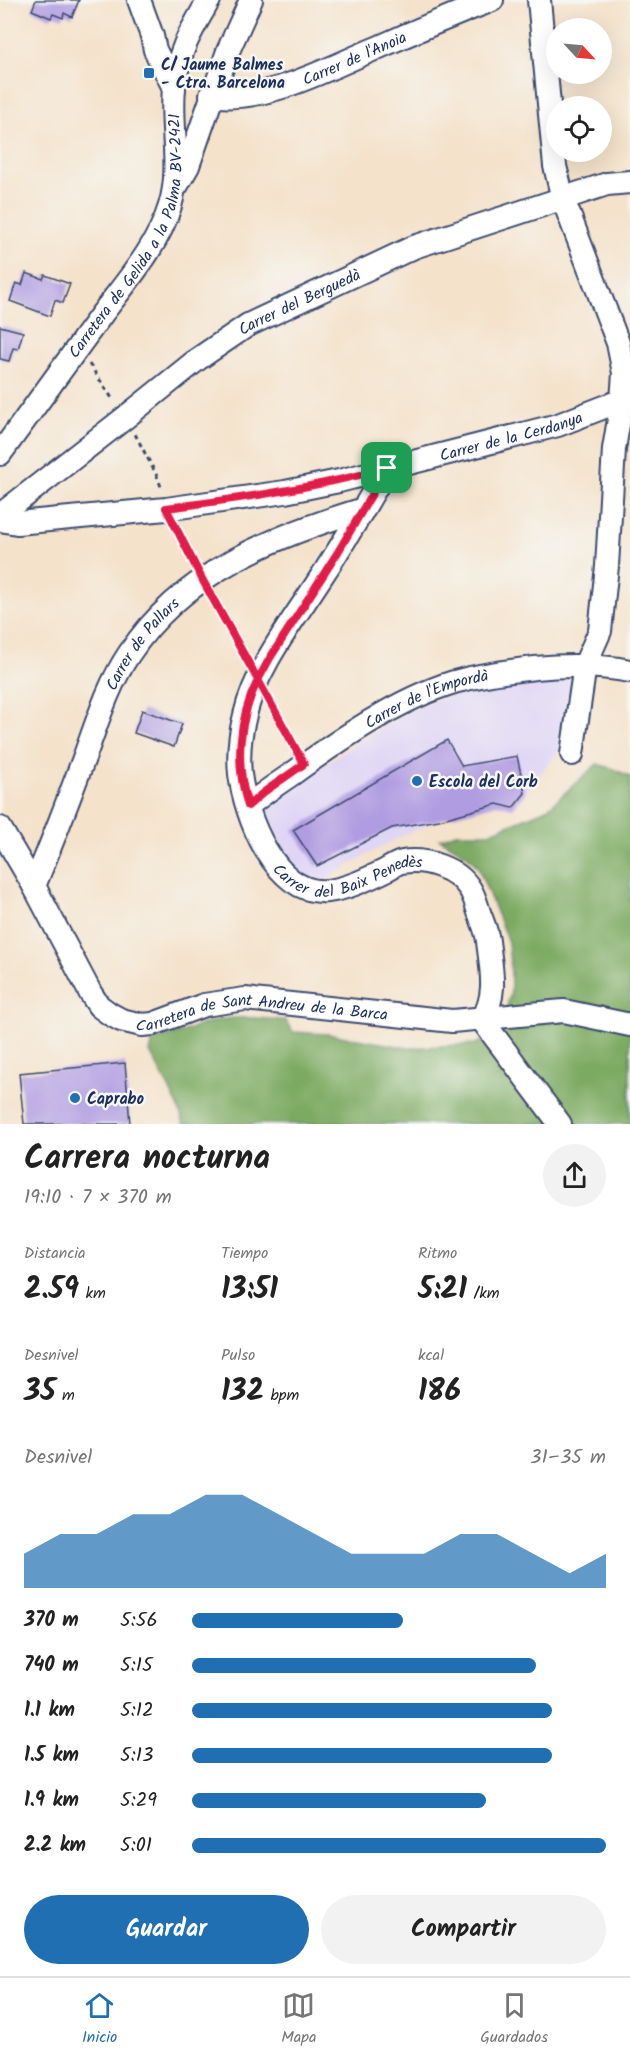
<!DOCTYPE html>
<html lang="es">
<meta charset="utf-8">
<style>
:root{--surface:#fff;--page:#f2f2f2;--text:#222;--muted:#767676;--line:#e0e0e0;--accent:#1f6fb2}
body{margin:0;font-family:Kalam,sans-serif;background:var(--page);color:var(--text);height:100vh;display:flex;flex-direction:column;font-size:22px;white-space:nowrap}
*{box-sizing:border-box;margin:0}
p{font-size:20px;color:var(--muted)}
.icon{flex:none;width:33px;height:33px;fill:none;stroke:currentColor;stroke-width:2;stroke-linecap:round;stroke-linejoin:round}
.map{position:relative;height:1124px;overflow:hidden}
.drawer{display:flex;flex-direction:column;background:var(--surface);flex:1}
.drawer>*{flex:none}
.needle{width:39px;rotate:116deg}
.tools{position:absolute;left:546px;top:18px;display:grid;gap:12px}
.tools a{display:grid;place-items:center;width:66px;height:66px;border-radius:50%;background:var(--surface);box-shadow:0 6px 24px #0002;font-size:30px}
.pin{position:absolute;display:grid;place-items:center;width:51px;height:51px;color:#fff;margin:-26px;border-radius:12px;box-shadow:0 3px 9px #0006}
.round{display:grid;place-items:center;flex:none;width:63px;height:63px;border-radius:32px;background:var(--page)}
.summary{display:flex;align-items:center;justify-content:space-between;height:102px;padding:0 24px}
h1{font-size:33px;font-weight:800;line-height:45px}
.stats{display:grid;grid-template-columns:repeat(3,1fr);gap:9px;height:102px;padding:6px 24px}
.stats div{display:grid;align-content:center}
.stats b{font-size:30px;font-weight:800}
.stats small{font-size:16px;font-weight:400}
.stats p{font-size:16px}
.chart{height:168px;padding:12px 24px}
.chart p{display:flex;justify-content:space-between}
.chart svg{width:100%;height:108px;margin-top:6px;fill:var(--accent);opacity:.7}
.action{display:flex;gap:12px;margin-top:auto;padding:12px 24px}
.action a{flex:1;height:69px;border-radius:36px;background:var(--accent);color:#fff;font-size:24px;font-weight:800;line-height:69px;text-align:center}
.action a+a{background:var(--page);color:var(--text)}
ul{padding:0 24px;list-style:none;font-size:20px}
li{display:grid;grid-template-columns:96px 72px 1fr;align-items:center;height:45px}
li i{height:15px;border-radius:8px;background:var(--accent)}
.dock{display:flex;justify-content:space-around;align-items:center;height:84px;border-top:2px solid var(--line);background:var(--surface);font-size:16px;color:var(--muted)}
.dock a{display:grid;justify-items:center;gap:3px}
.dock .active{color:var(--accent)}
.map>svg:first-child{display:block}
</style>
<div class="map">
<svg width="630" height="1124" viewBox="0 0 630 1124">
<rect width="100%" height="100%" fill="#f6f6f2"/>
<filter id="ink" filterUnits="userSpaceOnUse"><feTurbulence type="fractalNoise" baseFrequency=".0167" numOctaves="2"/><feDisplacementMap in="SourceGraphic" scale="12" xChannelSelector="R" yChannelSelector="G"/><feConvolveMatrix kernelMatrix="1 2 1 2 8 2 1 2 1" color-interpolation-filters="sRGB"/></filter>
<filter id="wash" filterUnits="userSpaceOnUse"><feTurbulence type="fractalNoise" baseFrequency=".008" numOctaves="4" result="noise"/><feDisplacementMap in="SourceGraphic" scale="24" xChannelSelector="R" yChannelSelector="G"/><feGaussianBlur stdDeviation="1.35" result="paint"/><feColorMatrix in="noise" values="0 0 0 0 0 0 0 0 0 0 0 0 0 0 0 0 0 1.4 0 .05"/><feComposite in="paint" operator="in"/></filter>
<g filter="url(#wash)">
<rect width="100%" height="100%" fill="#f4e2ca"/>
<path fill="#dfd5f5" d="M566,679L572,682L565,743L513,808L497,804L439,820L406,834L368,854L325,880L305,877L286,859L278,848L266,824L265,816L274,800L285,791L366,737L409,712L434,700L468,690L527,681Z"/>
<path fill="#7daa62" stroke="#4c6c60" stroke-width="1.5" d="M597,764L614,769L630,777V1124H184L178,1106L150,1052L154,1038C175,1038 193,1026 214,1021C237,1015 261,1019 285,1020L293,1032L328,1034L410,1048L476,1044L490,1037L506,1009L511,992V974L508,942L478,867L467,855L440,839L456,833H489L547,809Z"/>
<g id="blocks">
<path fill="#b09de1" d="M36,0H79L72,17L64,13L63,18L53,14L51,18L32,10Z
M26,273L43,279L45,275L70,284L63,303L55,300L50,316L10,301L16,283L22,285Z
M0,326L23,332L18,349L13,348L9,361L0,359Z
M142,710L182,724L174,747L134,733Z
M447,740L462,766L517,756L525,793L513,808L497,804L439,820L392,828L317,866L293,830Z
M125,1063L130,1124H24L19,1073Z"/>
</g>
</g>
<g filter="url(#ink)">
<use href="#blocks" fill-opacity="0" stroke="#3c4a6e" stroke-width="1.5"/>
<g fill="none" stroke-linecap="round" stroke-linejoin="round">
<g stroke="#3c4a6e" stroke-width="26">
<g id="minor">
<path d="M139,0L152,36L155,50L174,88"/>
<path d="M539,0L555,166L563,199L618,343L624,373L622,401L614,449L607,566L600,631L585,665L572,754"/>
<path id="s1" d="M211,95C265,104 328,68 377,48C415,31 453,15 492,0"/>
<path d="M177,185L188,166L228,51L251,0"/>
<path id="s2" d="M0,454C34,407 68,360 102,314C127,281 158,246 170,206C182,167 170,127 174,88C178,51 191,31 209,0"/>
<path id="s3" d="M387,468C364,509 340,549 314,588C289,626 255,671 245,715C240,734 238,754 240,774C245,815 275,896 327,891C346,889 365,880 382,872C389,869 396,863 402,862C426,858 457,868 470,889C475,897 477,907 480,915C483,923 487,932 488,941C491,969 498,994 482,1020"/>
<path id="s4" d="M0,519L3,513L126,417L198,359L248,325L414,247L607,184L630,182"/>
<path id="s5" d="M0,520L17,523L166,509L285,492L339,481L558,425L630,397"/>
<path id="s6" d="M248,806C262,794 277,784 292,774C339,740 398,699 454,682C480,675 508,671 535,668C567,665 598,665 630,671"/>
<path id="s7" d="M0,828L34,886L91,994L99,1006L110,1014L121,1020L142,1025L153,1024L204,1005L245,999L452,1021L564,1011L630,1025"/>
<path id="s8" d="M34,886C52,843 68,801 84,758C97,723 108,685 129,654C183,572 274,536 364,509"/>
<path d="M482,1020L560,1124"/>
</g>
</g>
<path stroke="#3c4a6e" stroke-width="3" stroke-dasharray="4.5 4.5" stroke-linecap="butt" d="M89,364L114,401
M135,434L158,478L162,490
M176,527L194,564
M212,596L246,659
M270,701L295,748"/>
<use href="#minor" stroke="#fff" stroke-width="22"/>
</g>
</g>
<g fill="none" stroke-linecap="round" stroke-linejoin="round" filter="url(#ink)">
<g stroke="#fff" stroke-width="12">
<path id="route" d="M387,468C314,488 241,499 166,508L202,579L258,680C238,720 235,764 248,806L264,792L304,764L258,680L270,658L338,552L387,468"/>
</g>
<use href="#route" stroke="#e11d48" stroke-width="8"/>
</g>
<g fill="#1f6fb2" stroke="#f6f6f2" stroke-width="2">
<rect x="143" y="67" width="12" height="12" rx="3"/>
<circle cx="417" cy="781" r="6"/>
<circle cx="75" cy="1098" r="6"/>
</g>
<g text-anchor="middle" stroke-width="5" stroke-linejoin="round" paint-order="stroke">
<g font-size="16" fill="#1b2f5e" stroke="#f6f6f2">
<text dy="6" stroke="none"><textPath href="#s1" startOffset="150">Carrer de l'Anoia</textPath></text>
<text dy="6" stroke="none"><textPath href="#s2" startOffset="258">Carretera de Gelida a la Palma BV-2421</textPath></text>
<text dy="6" stroke="none"><textPath href="#s4" startOffset="372">Carrer del Berguedà</textPath></text>
<text dy="6" stroke="none"><textPath href="#s5" startOffset="520">Carrer de la Cerdanya</textPath></text>
<text dy="6" stroke="none"><textPath href="#s8" startOffset="267">Carrer de Pallars</textPath></text>
<text dy="6" stroke="none"><textPath href="#s6" startOffset="210">Carrer de l'Empordà</textPath></text>
<text dy="6" stroke="none"><textPath href="#s3" startOffset="525">Carrer del Baix Penedès</textPath></text>
<text dy="6" stroke="none"><textPath href="#s7" startOffset="374">Carretera de Sant Andreu de la Barca</textPath></text>
</g>
<g font-size="16" font-weight="bold" fill="#1b2f5e" stroke="#f6f6f2" text-anchor="start">
<text x="161" y="70">C/ Jaume Balmes<tspan x="161" dy="18">- Ctra. Barcelona</tspan></text>
<text x="429" y="787">Escola del Corb</text>
<text x="87" y="1104">Caprabo</text>
</g>
</g>
</svg>
<div class="tools">
<a><svg class="needle" viewBox="-14 -14 28 28"><path d="M0-13l5 13h-10z" fill="#e53935"/><path d="M0 13l5-13h-10z" fill="#767676"/></svg></a>
<a><svg class="icon" aria-label="locate" viewBox="0 0 24 24"><circle cx="12" cy="12" r="6"/><path d="M12 2v4M12 18v4M2 12h4M18 12h4"/></svg></a>
</div>
<div class="pin" style="left:387px;top:468px;background:#1e9e55"><svg class="icon" aria-label="arrive" viewBox="0 0 24 24"><path d="M6 21V4h12l-3 4 3 4H6"/></svg></div>
</div>
<section class="drawer">
<div class="summary"><div><h1>Carrera nocturna</h1><p>19:10 · 7 × 370 m</p></div><a class="round"><svg class="icon" aria-label="share" viewBox="0 0 24 24"><path d="M12 15V3M7 8l5-5 5 5M5 13v7h14v-7"/></svg></a></div>
<div class="stats">
<div><p>Distancia</p><b>2.59<small> km</small></b></div>
<div><p>Tiempo</p><b>13:51</b></div>
<div><p>Ritmo</p><b>5:21<small> /km</small></b></div>
</div>
<div class="stats">
<div><p>Desnivel</p><b>35<small> m</small></b></div>
<div><p>Pulso</p><b>132<small> bpm</small></b></div>
<div><p>kcal</p><b>186</b></div>
</div>
<div class="chart"><p><span>Desnivel</span>31–35 m</p>
<svg viewBox="0 0 160 44" preserveAspectRatio="none"><path d="M0 44V30L10 22L20 22L30 14L40 14L50 6L60 6L70 14L80 22L90 30L100 30L110 30L120 22L130 22L140 30L150 38L160 30V44z"/></svg>
</div>
<ul>
<li><b>370 m</b>5:56<i style="width:51%"></i></li>
<li><b>740 m</b>5:15<i style="width:83%"></i></li>
<li><b>1.1 km</b>5:12<i style="width:87%"></i></li>
<li><b>1.5 km</b>5:13<i style="width:87%"></i></li>
<li><b>1.9 km</b>5:29<i style="width:71%"></i></li>
<li><b>2.2 km</b>5:01<i style="width:100%"></i></li>
</ul>
<div class="action"><a>Guardar</a><a>Compartir</a></div>
</section>
<nav class="dock">
<a class="active"><svg class="icon" aria-label="home" viewBox="0 0 24 24"><path d="M3 11l9-7 9 7M6 9v11h12V9"/></svg>Inicio</a>
<a><svg class="icon" aria-label="map" viewBox="0 0 24 24"><path d="M3 6l6-2 6 2 6-2v14l-6 2-6-2-6 2zM9 4v14M15 6v14"/></svg>Mapa</a>
<a><svg class="icon" aria-label="saved" viewBox="0 0 24 24"><path d="M7 4h10v16l-5-4-5 4z"/></svg>Guardados</a>
</nav>
